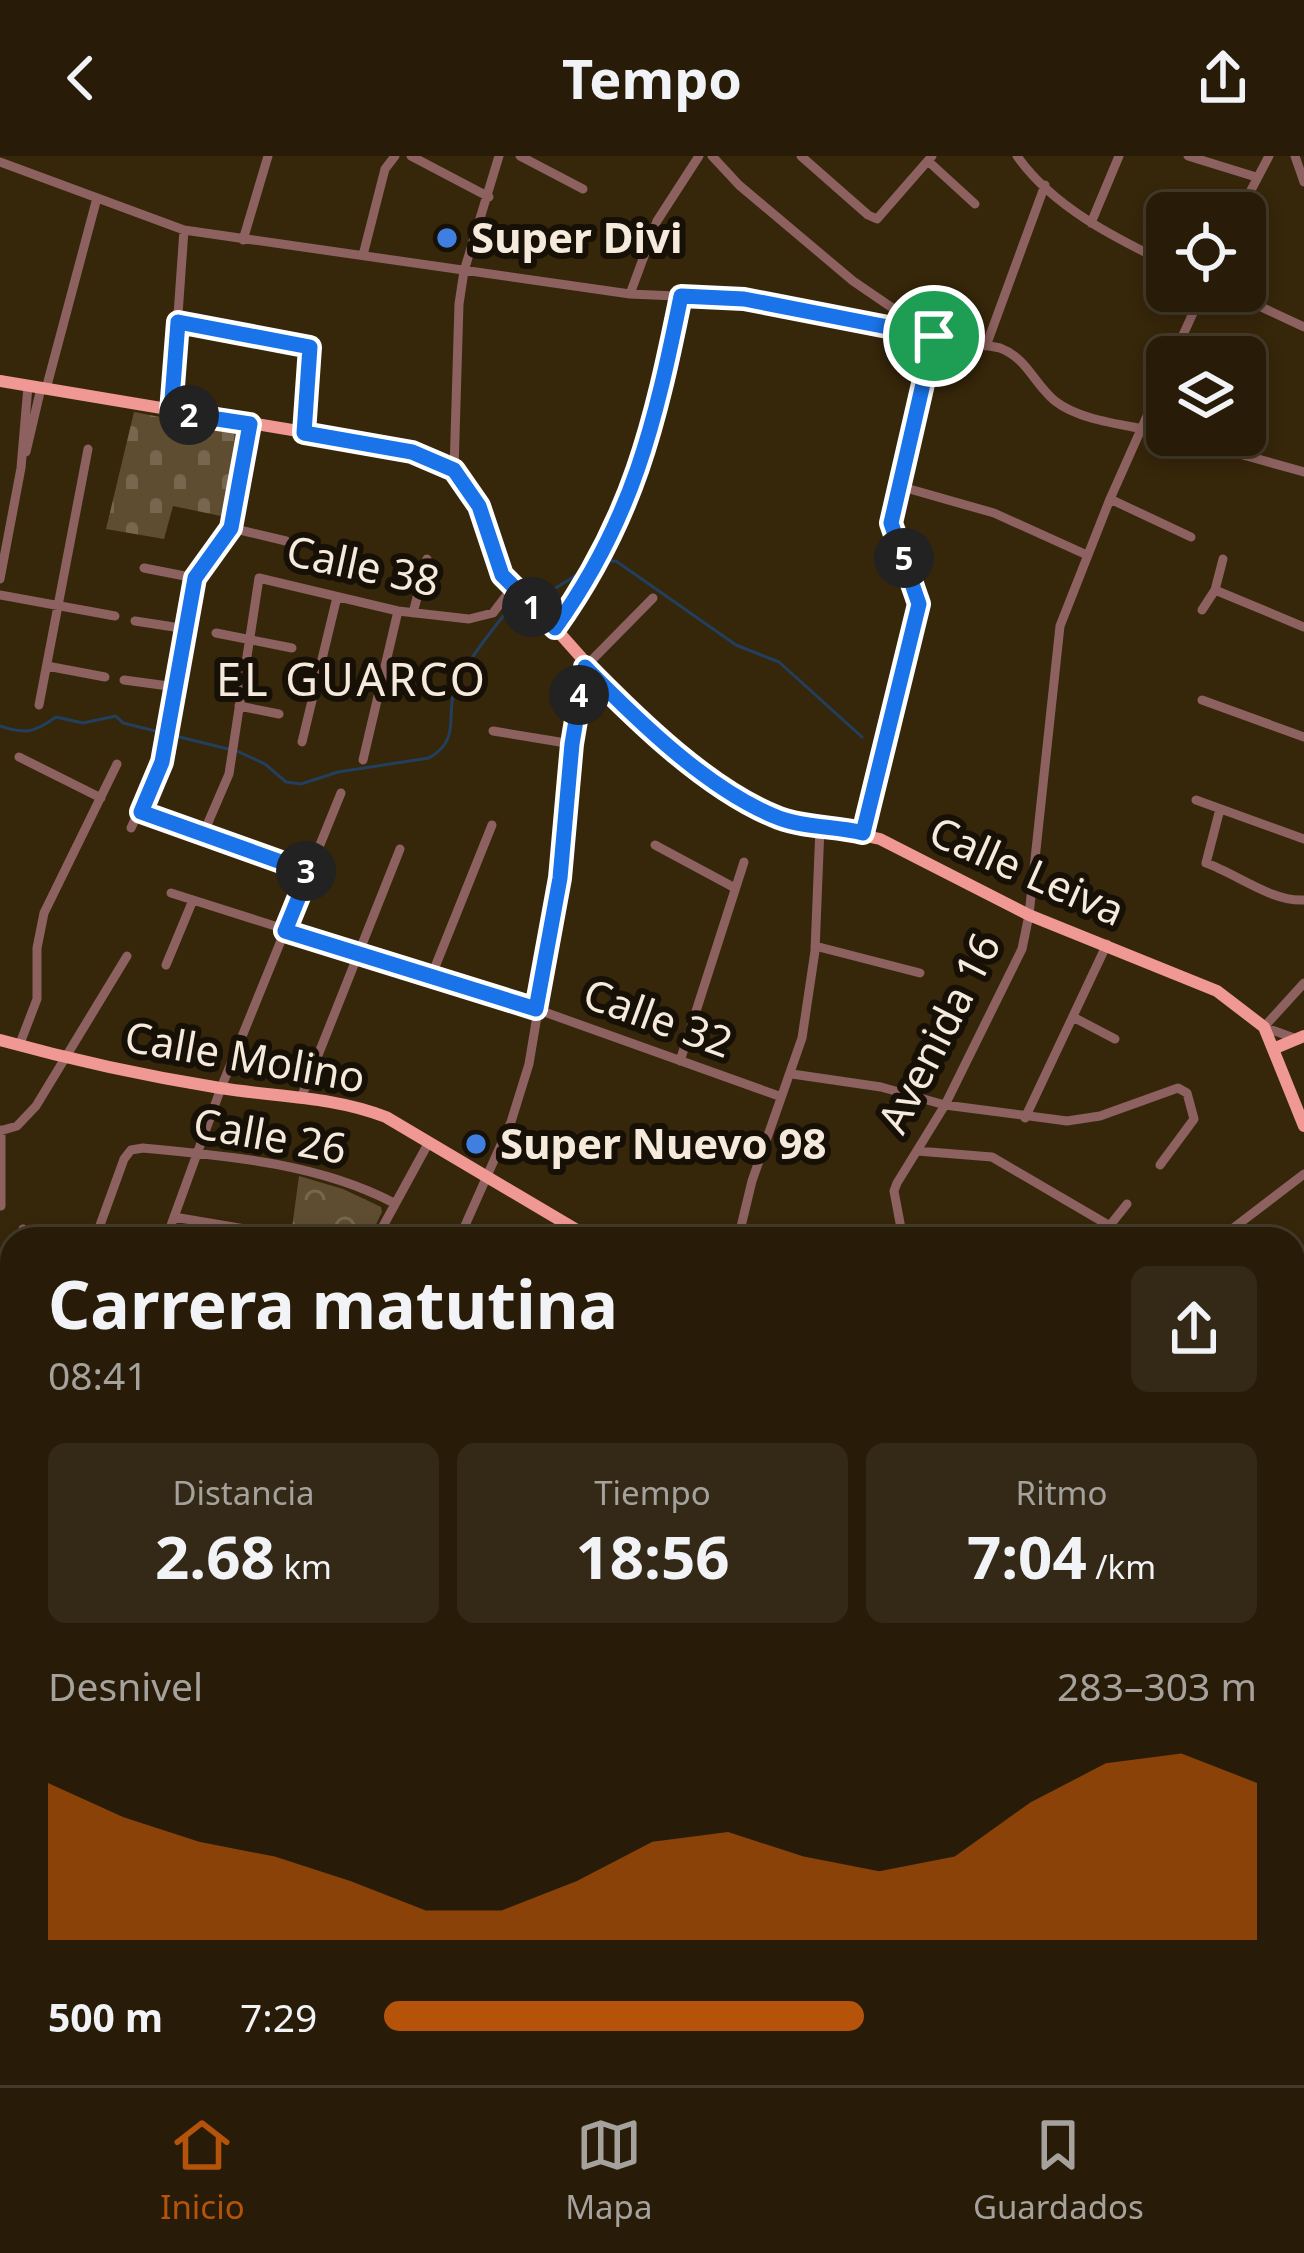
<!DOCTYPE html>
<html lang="es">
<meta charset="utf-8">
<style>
:root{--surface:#281c08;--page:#342916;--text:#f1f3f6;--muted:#a5a19c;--line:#443a29;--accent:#b45309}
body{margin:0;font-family:"Noto Sans",sans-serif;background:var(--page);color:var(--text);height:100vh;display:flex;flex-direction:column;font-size:45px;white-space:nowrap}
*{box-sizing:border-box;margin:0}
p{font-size:39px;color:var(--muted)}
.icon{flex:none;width:66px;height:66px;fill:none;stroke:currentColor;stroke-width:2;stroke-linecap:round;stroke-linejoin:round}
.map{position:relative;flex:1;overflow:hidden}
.drawer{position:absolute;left:0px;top:1071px;width:1305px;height:858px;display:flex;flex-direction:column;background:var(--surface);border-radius:36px 36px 0 0;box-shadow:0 6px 18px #0003,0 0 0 3px var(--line)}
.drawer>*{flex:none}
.tools{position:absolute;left:1146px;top:36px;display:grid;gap:24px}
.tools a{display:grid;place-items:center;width:120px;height:120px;border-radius:18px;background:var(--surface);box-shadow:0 6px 18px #0003,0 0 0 3px var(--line);font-size:60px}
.pin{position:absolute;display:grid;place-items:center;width:102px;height:102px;color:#fff;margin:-51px;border:6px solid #fff;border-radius:50%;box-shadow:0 3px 12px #0007}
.km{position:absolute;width:60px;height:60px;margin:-30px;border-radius:50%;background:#222;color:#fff;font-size:33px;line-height:60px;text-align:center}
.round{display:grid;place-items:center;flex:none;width:126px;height:126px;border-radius:18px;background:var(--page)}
.headline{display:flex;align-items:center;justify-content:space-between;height:204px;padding:0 48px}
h1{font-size:66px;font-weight:700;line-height:90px}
.metrics{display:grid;grid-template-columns:repeat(3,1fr);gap:18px;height:204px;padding:12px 48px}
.metrics div{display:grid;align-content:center;border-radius:18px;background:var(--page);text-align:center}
.metrics b{font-size:60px;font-weight:700}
.metrics small{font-size:33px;font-weight:400}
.metrics p{font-size:33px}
.chart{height:336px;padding:24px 48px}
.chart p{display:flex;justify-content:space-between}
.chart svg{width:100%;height:216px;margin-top:12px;fill:var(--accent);opacity:.7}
ul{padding:0 48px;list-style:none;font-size:39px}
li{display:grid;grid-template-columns:192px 144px 1fr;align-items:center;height:90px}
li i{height:30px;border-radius:15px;background:var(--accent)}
header{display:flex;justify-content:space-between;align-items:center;height:156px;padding:0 48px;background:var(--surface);font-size:54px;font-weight:700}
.dock{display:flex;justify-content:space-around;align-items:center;height:168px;border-top:3px solid var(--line);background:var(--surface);font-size:33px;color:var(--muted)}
.dock a{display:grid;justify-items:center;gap:6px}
.dock .on{color:var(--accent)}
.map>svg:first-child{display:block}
</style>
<header><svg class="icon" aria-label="back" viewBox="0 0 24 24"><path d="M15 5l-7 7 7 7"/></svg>Tempo<svg class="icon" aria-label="share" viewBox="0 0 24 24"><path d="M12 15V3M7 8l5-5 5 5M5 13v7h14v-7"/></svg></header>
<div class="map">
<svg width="1304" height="1929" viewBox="0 0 1304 1929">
<defs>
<pattern id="cemetery-stones" width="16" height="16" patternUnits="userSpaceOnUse" patternTransform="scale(3)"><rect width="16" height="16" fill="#5f4d31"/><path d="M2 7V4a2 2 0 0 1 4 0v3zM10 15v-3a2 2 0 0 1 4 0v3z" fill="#77674e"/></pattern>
<pattern id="park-crowns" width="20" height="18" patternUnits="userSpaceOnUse" patternTransform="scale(3)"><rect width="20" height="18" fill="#5f4d31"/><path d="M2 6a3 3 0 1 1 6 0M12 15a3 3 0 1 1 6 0" fill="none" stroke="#77674e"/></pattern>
</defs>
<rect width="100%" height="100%" fill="#36260a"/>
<path fill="url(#cemetery-stones)" d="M134,256L239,276L221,360L173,350L164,383L106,373Z"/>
<path fill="url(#park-crowns)" d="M299,1020L343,1033L381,1051L382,1056L369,1083H332L292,1072Z
M857,1917L887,1923L891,1917L1117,1918L1110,1929H847Z"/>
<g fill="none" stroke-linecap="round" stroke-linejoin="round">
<path stroke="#223f5e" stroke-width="3" d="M600,405H616L736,489L779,506L862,581
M532,442L543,440L586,413
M0,570C26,579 35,576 56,561L83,567L116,560L123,567L228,593
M237,595L265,608L286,626L301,628L338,616L429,602C462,583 445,559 455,533C462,511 501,461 517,445
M0,1158L12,1160
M350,1917L371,1924L374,1929
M307,1929L316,1917"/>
<path stroke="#8c615f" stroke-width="9" d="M411,0L489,41
M520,0L583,33
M712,0L739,29L853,125L929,177
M801,0L868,59L877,63L932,0
M1017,0C1052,50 1113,81 1167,107
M1188,0L1256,21
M1295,0L1304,26
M928,5L975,48
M0,6L184,74L630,138L744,143L1000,192C1027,202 1034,228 1055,245C1083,267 1133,269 1167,278
M1239,57L1269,0
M1091,67L1119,0
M243,84L268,0
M363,99L385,13L395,0
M1227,135L1304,171
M630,138L657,65L699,0
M178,166L310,191L304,277
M986,190L1045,29
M1173,201L1203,135
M46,233L97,42
M171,257L184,74
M1172,279L1304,316
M26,296L41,232
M454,314L459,148L464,115L499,0
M899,330L994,357L1087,399
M1110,343L1191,381
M231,372L286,385
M144,412L195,422
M0,423L21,312L28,230
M1215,434L1304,471
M0,439L115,460
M1202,454L1215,434L1223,403
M413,457L427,403
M135,465L187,473
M555,472C633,363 655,269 681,140
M216,477L292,492
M47,510L105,521
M124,524L176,531
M1202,544L1304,581
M39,549L88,293
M239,550L279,558
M493,575L572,588
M302,586L337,441
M19,601L101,642
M363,604L398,455
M1196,644L1304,683
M1220,653L1206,707C1237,718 1272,746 1304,744
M141,655L309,716
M131,672L162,606L195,422L231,372L251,268
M204,676L229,618L259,422L398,455L469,463L493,457L512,432
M863,677L919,448L891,367L934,180
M655,689L735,732
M171,737L536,853L779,940
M815,790L920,817
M166,809L193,744
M431,821L492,669
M1073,861L1115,883
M1294,882L1264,871L1304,827
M19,890L37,843V792L44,757L117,608
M680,905L744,706
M792,918L881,931L945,949L1067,965L1100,960L1178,932L1187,937L1194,963L1160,1009
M301,942L400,693
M1025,962L1107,788
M0,975L17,970L36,950L127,800
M917,995L992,1001L1110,1070
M1,1050V974
M174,1061L304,1083
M23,1083V1073
M95,1083L124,1003L131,994L143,992C228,1000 318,1007 394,1047
M166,1083L221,932L341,637
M376,1083L429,986
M459,1083L511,966L529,908L560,722L572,588L585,511L653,442
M738,1083L752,1025L802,882L815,795L820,671
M862,1083L863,1081
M903,1083L894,1035L897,1027L945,949L1022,793L1029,759L1060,470L1110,343L1167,215
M1099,1083L1127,1048
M1219,1083L1304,1018
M0,1339L12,1344
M0,1587L12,1592
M1293,1647L1304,1630
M1293,1677L1304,1660
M0,1760L12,1762
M1293,1876L1304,1882
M7,1910L12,1891
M19,1917L39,1929
M154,1917L186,1929
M587,1917L611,1929
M775,1917V1929
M105,1929L107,1917
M619,1929L625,1917
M845,1929L851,1917
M1119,1929L1127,1917
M1134,1929L1142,1917
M1218,1929L1224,1917"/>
<path stroke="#ef9894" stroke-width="12" d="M0,225L382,289L431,301L454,314L479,350L508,427L555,472L627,553L697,611L777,661L880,683L1029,759L1217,835L1264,871L1304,970
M0,884C72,904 146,920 220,932C276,941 332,940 386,961L592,1083
M1273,893L1304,880
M1293,1615L1304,1623"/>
</g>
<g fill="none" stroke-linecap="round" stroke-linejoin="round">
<g stroke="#fff" stroke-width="24">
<path id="route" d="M681,140L744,143L934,180L891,367L919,448L863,677C835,670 806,672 779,662C709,635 637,564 585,511L572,588L560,722L536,853L285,775L309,716L141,656L162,606L195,422L231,372L250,268L171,256L178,166L310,191L304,277L412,296L454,314L479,350L502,419L555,472C633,363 655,268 681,140Z"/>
</g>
<use href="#route" stroke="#1a73e8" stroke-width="15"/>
</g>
<g fill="#3f7fe0" stroke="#171006" stroke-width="4.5">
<circle cx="447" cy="82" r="12"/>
<circle cx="476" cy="988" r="12"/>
</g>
<g text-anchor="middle" stroke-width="12" stroke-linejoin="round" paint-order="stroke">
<g font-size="42" font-weight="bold" fill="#f5eadb" stroke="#171006" text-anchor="start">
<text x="471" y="97">Super Divi</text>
<text x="500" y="1003">Super Nuevo 98</text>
</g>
<g font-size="42" fill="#f5eadb" stroke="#171006">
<text transform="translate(363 410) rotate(12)" y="15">Calle 38</text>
<text transform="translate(1027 715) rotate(24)" y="15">Calle Leiva</text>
<text transform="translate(658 862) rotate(20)" y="15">Calle 32</text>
<text transform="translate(939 877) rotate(-63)" y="15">Avenida 16</text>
<text transform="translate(245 901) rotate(10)" y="15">Calle Molino</text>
<text transform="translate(270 980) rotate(10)" y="15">Calle 26</text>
</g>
<g font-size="45" letter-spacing="3" fill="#f5eadb" stroke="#171006">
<text x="352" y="540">EL GUARCO</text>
</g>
</g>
</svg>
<div class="tools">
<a><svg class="icon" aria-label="locate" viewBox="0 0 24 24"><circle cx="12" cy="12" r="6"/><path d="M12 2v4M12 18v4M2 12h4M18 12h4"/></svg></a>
<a><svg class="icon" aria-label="layers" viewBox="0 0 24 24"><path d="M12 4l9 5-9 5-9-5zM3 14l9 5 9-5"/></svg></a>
</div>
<div class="pin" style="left:934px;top:180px;background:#1e9e55"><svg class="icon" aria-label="arrive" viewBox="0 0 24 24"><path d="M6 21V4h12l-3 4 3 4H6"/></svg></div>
<b class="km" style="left:532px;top:451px">1</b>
<b class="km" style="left:189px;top:259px">2</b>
<b class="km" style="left:306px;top:715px">3</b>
<b class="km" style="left:579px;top:539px">4</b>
<b class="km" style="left:904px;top:402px">5</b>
<section class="drawer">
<div class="headline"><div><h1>Carrera matutina</h1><p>08:41</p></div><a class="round"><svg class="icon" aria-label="share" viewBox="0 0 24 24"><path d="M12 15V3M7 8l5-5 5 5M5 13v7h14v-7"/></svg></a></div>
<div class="metrics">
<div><p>Distancia</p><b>2.68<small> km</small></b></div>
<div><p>Tiempo</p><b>18:56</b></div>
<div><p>Ritmo</p><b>7:04<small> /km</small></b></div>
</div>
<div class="chart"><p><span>Desnivel</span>283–303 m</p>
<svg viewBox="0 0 160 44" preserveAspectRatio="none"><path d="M0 44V12L10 19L20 24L30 27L40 32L50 38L60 38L70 32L80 24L90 22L100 27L110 30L120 27L130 16L140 8L150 6L160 12V44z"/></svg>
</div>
<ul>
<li><b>500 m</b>7:29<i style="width:55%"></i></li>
</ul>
</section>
</div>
<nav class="dock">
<a class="on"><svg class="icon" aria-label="home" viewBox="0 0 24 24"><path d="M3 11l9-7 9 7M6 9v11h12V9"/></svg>Inicio</a>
<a><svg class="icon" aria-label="map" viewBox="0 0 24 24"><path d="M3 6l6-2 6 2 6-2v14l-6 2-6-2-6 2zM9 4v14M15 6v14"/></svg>Mapa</a>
<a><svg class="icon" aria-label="saved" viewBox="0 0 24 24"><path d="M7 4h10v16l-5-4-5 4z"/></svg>Guardados</a>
</nav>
